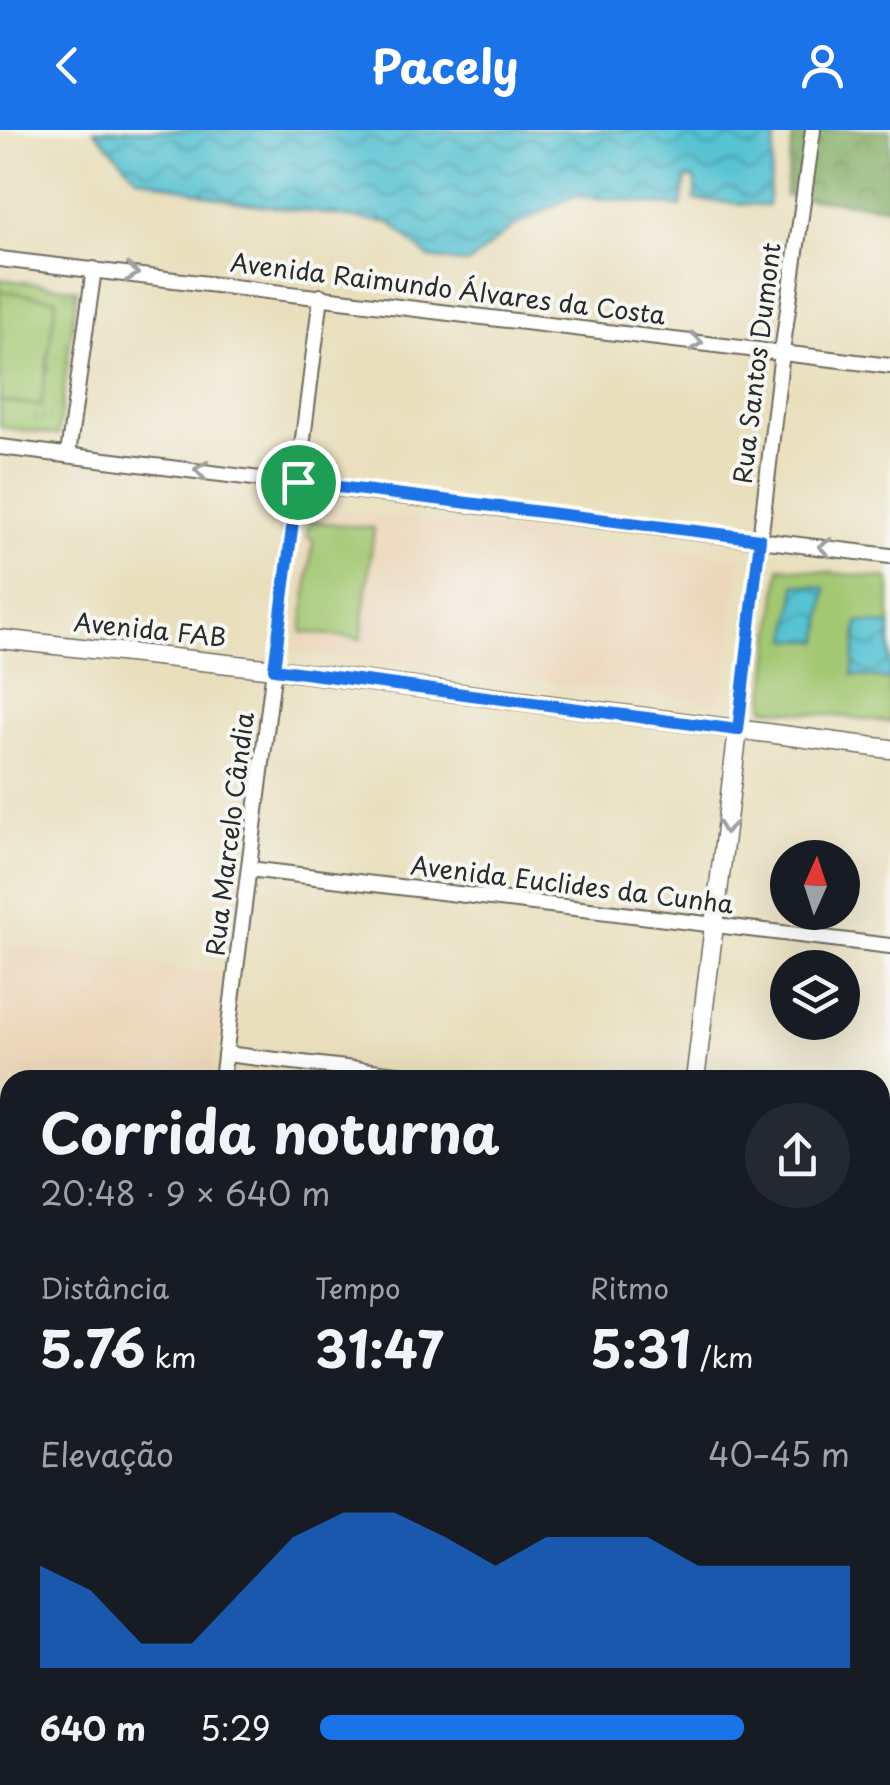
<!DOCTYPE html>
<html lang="pt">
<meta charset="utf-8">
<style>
:root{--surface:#171b24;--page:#242831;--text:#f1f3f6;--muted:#9ea1a6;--accent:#1a73e8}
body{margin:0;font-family:"Playpen Sans",sans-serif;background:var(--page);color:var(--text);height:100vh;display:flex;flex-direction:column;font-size:38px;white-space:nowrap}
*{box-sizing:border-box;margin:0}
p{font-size:32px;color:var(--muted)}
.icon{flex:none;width:55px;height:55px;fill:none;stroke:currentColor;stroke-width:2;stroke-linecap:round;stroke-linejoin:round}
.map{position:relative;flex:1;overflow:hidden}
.panel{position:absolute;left:0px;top:940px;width:890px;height:715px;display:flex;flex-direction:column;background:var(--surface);border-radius:30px 30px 0 0;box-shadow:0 10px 40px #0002}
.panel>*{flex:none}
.needle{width:65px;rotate:3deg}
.controls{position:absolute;left:770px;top:710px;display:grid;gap:20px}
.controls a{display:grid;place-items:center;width:90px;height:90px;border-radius:50%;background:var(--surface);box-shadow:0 10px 40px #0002;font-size:50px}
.pin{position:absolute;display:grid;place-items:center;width:85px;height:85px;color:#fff;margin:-42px;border:5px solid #fff;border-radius:50%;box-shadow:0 2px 10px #0007}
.round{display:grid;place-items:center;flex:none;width:105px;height:105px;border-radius:52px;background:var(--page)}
.head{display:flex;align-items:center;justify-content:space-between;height:170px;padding:0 40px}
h1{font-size:55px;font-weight:700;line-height:75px}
.figures{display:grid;grid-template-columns:repeat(3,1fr);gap:15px;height:170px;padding:10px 40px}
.figures div{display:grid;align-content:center}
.figures b{font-size:50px;font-weight:700}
.figures small{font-size:28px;font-weight:400}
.figures p{font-size:28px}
.chart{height:280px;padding:20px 40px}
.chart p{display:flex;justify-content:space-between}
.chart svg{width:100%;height:180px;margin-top:10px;fill:var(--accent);opacity:.7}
ul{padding:0 40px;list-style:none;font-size:32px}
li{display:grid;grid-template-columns:160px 120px 1fr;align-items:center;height:75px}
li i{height:25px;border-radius:12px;background:var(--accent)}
header{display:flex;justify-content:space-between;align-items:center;height:130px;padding:0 40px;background:var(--accent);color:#fff;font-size:45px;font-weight:700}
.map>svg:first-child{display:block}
</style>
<header><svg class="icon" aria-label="back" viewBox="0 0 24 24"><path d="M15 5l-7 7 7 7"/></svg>Pacely<svg class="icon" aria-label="person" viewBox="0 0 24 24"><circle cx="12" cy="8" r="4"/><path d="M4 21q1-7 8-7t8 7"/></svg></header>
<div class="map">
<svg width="890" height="1655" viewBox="0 0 890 1655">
<defs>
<pattern id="grass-tufts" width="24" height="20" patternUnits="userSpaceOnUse" patternTransform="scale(2.5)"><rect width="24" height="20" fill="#a3c872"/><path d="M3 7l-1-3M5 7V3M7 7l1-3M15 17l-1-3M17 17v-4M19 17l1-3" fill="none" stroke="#85a35e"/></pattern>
<pattern id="forest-crowns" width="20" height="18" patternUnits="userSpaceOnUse" patternTransform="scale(2.5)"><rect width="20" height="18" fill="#82ac64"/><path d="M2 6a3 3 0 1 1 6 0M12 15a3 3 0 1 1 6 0" fill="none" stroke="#6b8c53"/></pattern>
<pattern id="water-waves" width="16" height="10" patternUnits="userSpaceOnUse" patternTransform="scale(2.5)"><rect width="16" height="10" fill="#57c2d2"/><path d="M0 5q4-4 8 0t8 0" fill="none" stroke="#489eab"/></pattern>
</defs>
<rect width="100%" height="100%" fill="#f6f6f2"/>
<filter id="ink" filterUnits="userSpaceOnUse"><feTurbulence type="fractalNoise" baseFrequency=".01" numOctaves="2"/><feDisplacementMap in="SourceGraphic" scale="20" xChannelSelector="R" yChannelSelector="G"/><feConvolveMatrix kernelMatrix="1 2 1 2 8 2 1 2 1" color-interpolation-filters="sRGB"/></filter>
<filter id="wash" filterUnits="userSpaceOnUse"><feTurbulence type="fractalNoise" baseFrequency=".0048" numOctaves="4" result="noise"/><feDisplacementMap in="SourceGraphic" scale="40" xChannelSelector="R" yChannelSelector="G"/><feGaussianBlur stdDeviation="2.25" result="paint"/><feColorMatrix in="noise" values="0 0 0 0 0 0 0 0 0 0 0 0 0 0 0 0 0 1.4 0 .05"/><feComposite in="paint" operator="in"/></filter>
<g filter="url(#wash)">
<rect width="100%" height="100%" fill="#e9dfbc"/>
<path fill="#ecd7ba" d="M310,377L740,428L722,573L293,521Z
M0,815L226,844L212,950H10V1455L0,1454Z"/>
<path fill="url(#grass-tufts)" stroke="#677a4e" stroke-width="2.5" d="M0,149L77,159L58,305L0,297Z"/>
<path fill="url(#forest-crowns)" stroke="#566c48" stroke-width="2.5" d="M794,0H890V77L785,66Z"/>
<path fill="#a3c872" stroke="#677a4e" stroke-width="2.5" d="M0,161L56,169L41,276L0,271Z
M309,391L374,398L361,509L302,502L313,409L307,407Z
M780,437L890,449V592L764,578Z"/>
<path fill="url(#water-waves)" stroke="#41767e" stroke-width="2.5" d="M94,0H776L768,76L695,70V49L686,48L681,77L574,66L511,98L468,134L429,128L391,93L231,71L137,47Z
M796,454L826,458L820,512L789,509Z
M858,492L890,495V550L852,545Z"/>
</g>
<g filter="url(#ink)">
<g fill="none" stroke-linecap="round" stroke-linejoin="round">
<g stroke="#6e6a5e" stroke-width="18">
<path id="minor" d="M0,129L890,236
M0,317L890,426
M68,324L94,139
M738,600L782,222L813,0
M249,739L890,816
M225,924L449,950
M222,950L321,166
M880,1001L890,1002
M0,1059L10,1074
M0,1149L10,1131
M880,1208L890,1209
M5,1313L10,1308
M0,1365L10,1359
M880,1404L890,1405
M0,1479L10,1480
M880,1589L890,1591
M133,1655L134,1645"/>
</g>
<g stroke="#6e6a5e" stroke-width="21">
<path id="major" d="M0,509L274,539L890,619
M695,950L738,600
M610,1655L611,1645"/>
</g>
<use href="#minor" stroke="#fff" stroke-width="14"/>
<use href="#major" stroke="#fff" stroke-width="18"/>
</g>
<defs><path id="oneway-chevron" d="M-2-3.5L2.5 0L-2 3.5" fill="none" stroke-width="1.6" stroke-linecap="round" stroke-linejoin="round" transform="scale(2.5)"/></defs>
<g stroke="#a0a0a0">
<use href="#oneway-chevron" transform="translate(132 143) rotate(7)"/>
<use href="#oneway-chevron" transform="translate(696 212) rotate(7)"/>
<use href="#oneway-chevron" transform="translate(201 340) rotate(-173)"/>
<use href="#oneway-chevron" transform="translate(825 417) rotate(-173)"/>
<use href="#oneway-chevron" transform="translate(726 697) rotate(97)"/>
</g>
</g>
<g fill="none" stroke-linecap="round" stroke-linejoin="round" filter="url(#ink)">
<g stroke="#fff" stroke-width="20">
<path id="route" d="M298,352L760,409L738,600L274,539Z"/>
</g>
<use href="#route" stroke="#1a73e8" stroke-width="12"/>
</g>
<g text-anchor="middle" stroke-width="8" stroke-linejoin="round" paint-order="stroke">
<g font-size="25" fill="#2b2b2b" stroke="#f6f6f2">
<text transform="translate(448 159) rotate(7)" y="9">Avenida Raimundo Álvares da Costa</text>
<text transform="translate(757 233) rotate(-83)" y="9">Rua Santos Dumont</text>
<text transform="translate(150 500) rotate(6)" y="9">Avenida FAB</text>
<text transform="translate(230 704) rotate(-83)" y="9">Rua Marcelo Cândia</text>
<text transform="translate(572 755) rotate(7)" y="9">Avenida Euclides da Cunha</text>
</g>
</g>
</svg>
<div class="controls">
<a><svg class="needle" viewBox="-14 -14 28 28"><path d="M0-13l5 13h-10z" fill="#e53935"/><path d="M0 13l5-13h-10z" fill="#9ea1a6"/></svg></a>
<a><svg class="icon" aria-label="layers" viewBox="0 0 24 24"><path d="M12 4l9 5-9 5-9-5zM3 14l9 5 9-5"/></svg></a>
</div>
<div class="pin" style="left:298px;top:352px;background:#1e9e55"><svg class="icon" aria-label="arrive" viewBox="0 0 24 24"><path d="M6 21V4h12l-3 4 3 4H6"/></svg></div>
<section class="panel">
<div class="head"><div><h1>Corrida noturna</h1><p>20:48 · 9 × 640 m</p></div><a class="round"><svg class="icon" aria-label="share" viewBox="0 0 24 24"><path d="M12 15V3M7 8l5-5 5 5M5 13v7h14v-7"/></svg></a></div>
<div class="figures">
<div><p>Distância</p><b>5.76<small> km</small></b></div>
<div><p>Tempo</p><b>31:47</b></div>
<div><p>Ritmo</p><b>5:31<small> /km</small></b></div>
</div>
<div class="chart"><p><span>Elevação</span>40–45 m</p>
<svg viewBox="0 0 160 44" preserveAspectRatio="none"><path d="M0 44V19L10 25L20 38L30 38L40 25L50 12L60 6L70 6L80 12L90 19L100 12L110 12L120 12L130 19L140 19L150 19L160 19V44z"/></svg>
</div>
<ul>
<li><b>640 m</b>5:29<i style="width:80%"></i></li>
</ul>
</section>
</div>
